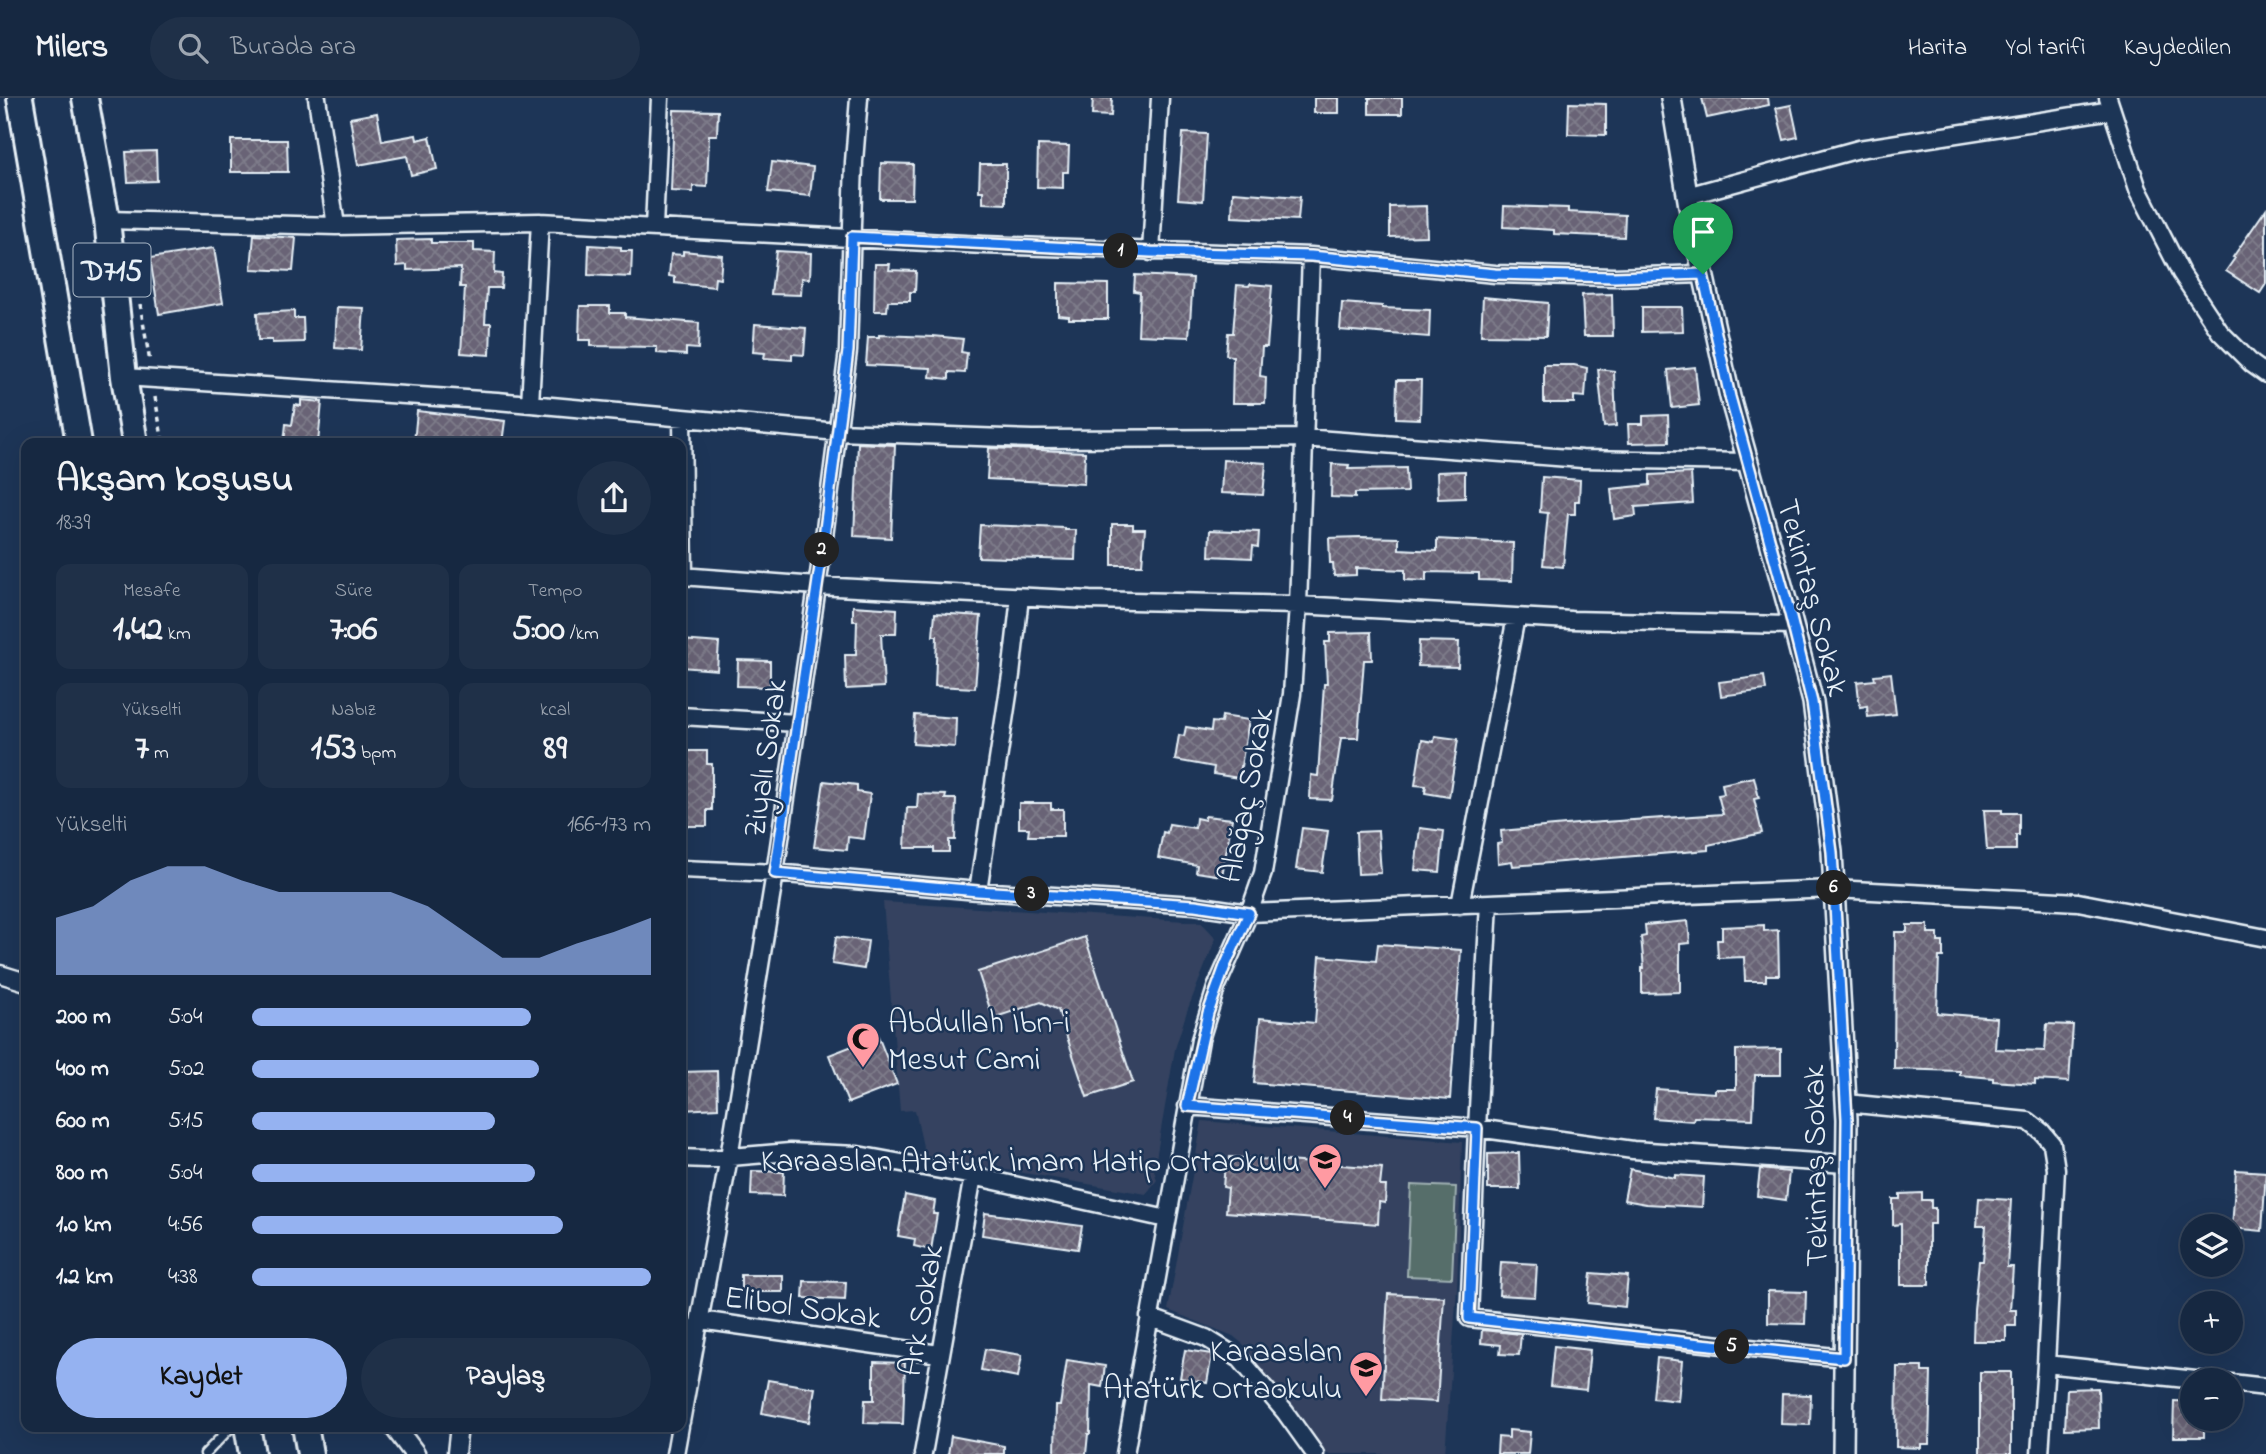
<!DOCTYPE html>
<html lang="tr">
<meta charset="utf-8">
<style>
:root{--surface:#162841;--page:#1f3048;--text:#f1f3f6;--muted:#9ea6b1;--line:#35445a;--accent:#95b2f1}
body{margin:0;font-family:"Indie Flower",sans-serif;background:var(--page);color:var(--text);height:100vh;display:flex;flex-direction:column;font-size:26px;white-space:nowrap}
*{box-sizing:border-box;margin:0}
p{font-size:23px;color:var(--muted)}
.icon{flex:none;width:38px;height:38px;fill:none;stroke:currentColor;stroke-width:2;stroke-linecap:round;stroke-linejoin:round}
.map{position:relative;flex:1;overflow:hidden}
.panel{position:absolute;left:21px;top:340px;width:665px;height:994px;display:flex;flex-direction:column;background:var(--surface);border-radius:14px;box-shadow:0 7px 28px #0002,0 0 0 2px var(--line)}
.panel>*{flex:none}
.controls{position:absolute;left:2180px;top:1116px;display:grid;gap:14px}
.controls a{display:grid;place-items:center;width:63px;height:63px;border-radius:50%;background:var(--surface);box-shadow:0 7px 28px #0002,0 0 0 2px var(--line);font-size:35px}
.pin{position:absolute;display:grid;place-items:center;width:60px;height:60px;color:#fff;margin:-72px -30px;border-radius:50% 50% 50% 0;rotate:-45deg;box-shadow:0 0 7px #0007}
.pin .icon{rotate:45deg}
.km{position:absolute;width:35px;height:35px;margin:-18px;border-radius:50%;background:#222;color:#fff;font-size:19px;line-height:35px;text-align:center}
.round{display:grid;place-items:center;flex:none;width:74px;height:74px;border-radius:37px;background:var(--page)}
.summary{display:flex;align-items:center;justify-content:space-between;height:119px;padding:0 35px}
h1{font-size:38px;font-weight:800;line-height:52px}
.figures{display:grid;grid-template-columns:repeat(3,1fr);gap:10px;height:119px;padding:7px 35px}
.figures div{display:grid;align-content:center;border-radius:14px;background:var(--page);text-align:center}
.figures b{font-size:35px;font-weight:800}
.figures small{font-size:19px;font-weight:400}
.figures p{font-size:19px}
.chart{height:196px;padding:14px 35px}
.chart p{display:flex;justify-content:space-between}
.chart svg{width:100%;height:126px;margin-top:7px;fill:var(--accent);opacity:.7}
.cta{display:flex;gap:14px;margin-top:auto;padding:14px 35px}
.cta a{flex:1;height:80px;border-radius:42px;background:var(--accent);color:#111;font-size:28px;font-weight:800;line-height:80px;text-align:center}
.cta a+a{background:var(--page);color:var(--text)}
ul{padding:0 35px;list-style:none;font-size:23px}
li{display:grid;grid-template-columns:112px 84px 1fr;align-items:center;height:52px}
li i{height:18px;border-radius:9px;background:var(--accent)}
header{display:flex;align-items:center;gap:42px;box-sizing:border-box;height:98px;padding:0 35px;background:var(--surface);border-bottom:2px solid var(--line)}
header strong{font-size:33px}
nav{display:flex;gap:38px;margin-inline-start:auto;font-size:24px}
.search{width:490px;height:63px;background:var(--page);display:flex;align-items:center;gap:18px;box-sizing:border-box;padding:0 24px;border-radius:38px;color:var(--muted);font-size:26px}
.map>svg:first-child{display:block}
</style>
<header>
<strong>Milers</strong>
<div class="search"><svg class="icon" aria-label="search" viewBox="0 0 24 24"><circle cx="10" cy="10" r="6"/><path d="M15 15l6 6"/></svg>Burada ara</div>
<nav><a>Harita</a><a>Yol tarifi</a><a>Kaydedilen</a></nav>
</header>
<div class="map">
<svg width="2266" height="1356" viewBox="0 0 2266 1356">
<defs>
<pattern id="building-cross-hatch" width="8" height="8" patternUnits="userSpaceOnUse" patternTransform="scale(1.75)"><rect width="8" height="8" fill="#696476"/><path d="M0 0l8 8M0 8l8-8" fill="none" stroke="#7e7b8a"/></pattern>
</defs>
<rect width="100%" height="100%" fill="#1d3557"/>
<filter id="ink" filterUnits="userSpaceOnUse"><feTurbulence type="fractalNoise" baseFrequency=".0143" numOctaves="2"/><feDisplacementMap in="SourceGraphic" scale="14" xChannelSelector="R" yChannelSelector="G"/><feConvolveMatrix kernelMatrix="1 2 1 2 8 2 1 2 1" color-interpolation-filters="sRGB"/></filter>
<g filter="url(#ink)">
<path fill="#344360" d="M883,804L1201,824L1216,840L1187,913L1175,951L1154,1072L1157,1082L1146,1096L925,1058L915,1012L900,1013Z
M1202,1023L1462,1044L1457,1190L1445,1356H1324L1243,1246L1233,1238L1168,1212Z"/>
<path fill="#566e6b" stroke="#9fb0b2" stroke-width="2" d="M1411,1087L1456,1089L1452,1180L1407,1178Z"/>
<path fill="url(#building-cross-hatch)" stroke="#e8f1f8" stroke-width="2" d="M1093,0H1112L1111,18L1092,17Z
M1314,0H1339V15H1314Z
M1369,0H1402V16H1369Z
M1702,0H1768L1769,7L1707,20Z
M1569,5L1606,6V37L1568,36Z
M1791,7L1798,39L1784,42L1776,10Z
M674,12L718,13L717,37H709L707,89L693,88V94L671,93Z
M377,15L382,43L416,37L417,42L430,39L437,71L411,77L407,58L358,67L350,20Z
M1183,35L1207,36L1203,103L1178,101Z
M231,42H287L288,74H231Z
M1038,47L1069,48L1068,74H1063V90L1037,89Z
M156,53L157,83L128,84L126,54Z
M772,64L813,69L810,98L768,94Z
M881,65L913,66L912,101H880Z
M980,66H1006V106L983,105V93H979Z
M1233,94L1300,99L1298,122L1232,119Z
M1426,108L1427,138L1390,139V109Z
M1504,108L1568,110V114L1625,117L1624,139L1554,136V132L1503,129Z
M2266,111V186L2260,195L2226,173L2235,160L2233,159Z
M254,137L296,140L293,173L251,171Z
M431,141V145H474V153L495,154L494,175L502,176L501,190H487L485,225H491L490,257L461,255L465,189H460L461,170L407,172V167L397,168L396,142Z
M589,147L621,149V153H632L631,179L588,177Z
M214,150L223,205L159,216L150,160Z
M683,153L722,157L720,181L715,180L714,189L675,185V179L669,178L671,156L683,157Z
M776,153L811,155L810,181L802,180L801,197L771,196Z
M875,166H890L889,172L916,173L915,194H910V203H888L887,213H874Z
M1135,177L1193,180L1189,239L1138,237L1140,194L1134,193Z
M1058,185L1108,186V221H1069V218L1058,217Z
M1250,186L1272,188L1267,249H1262L1260,278L1266,279L1265,305H1232L1233,258L1226,257L1228,235H1233L1237,187L1249,188Z
M1612,196L1613,238H1584L1582,197Z
M1483,199L1548,205L1546,238L1481,237Z
M1342,205L1382,208V210L1430,212L1429,239L1340,232Z
M580,208H610V215H625V219L699,225L698,251L686,250V257L657,255V249L591,248V242H579Z
M337,209L364,210L361,252L335,250Z
M1642,209H1682L1683,233L1642,234Z
M294,213V220H303L304,244L272,245V242H258L257,215Z
M755,226L806,230L804,257L792,256V262L764,260L765,255L753,254Z
M879,237L934,239V238L963,241L961,254L967,255L965,275L949,274V281L930,279L931,270L866,267L868,239H879Z
M1544,267H1574L1587,270L1585,299L1574,298V305H1544Z
M1695,269L1699,307L1672,310L1668,272Z
M1598,271L1614,273L1616,328L1604,329Z
M1397,282H1421L1420,321L1396,320Z
M301,302L322,304L318,345H284L286,326L292,327L295,307L301,308Z
M417,313L505,323L502,345H414Z
M1668,317L1669,344L1629,345L1628,326H1643V318Z
M858,345L895,347L891,440L854,438Z
M989,350L1085,354L1084,386L987,381Z
M1223,362L1266,365L1263,397L1221,395Z
M1332,366L1349,367L1348,371L1406,370L1407,394L1355,395V400L1331,399Z
M1465,373V400L1438,401L1437,374Z
M1691,375L1693,405L1635,409L1636,418L1614,421L1611,391L1650,387V377Z
M1542,379L1580,382L1579,403H1575V416H1568L1563,469L1543,467L1548,415L1540,414Z
M1112,426H1133V431H1145L1142,467H1112Z
M980,427L1065,430V432H1076L1075,462L978,459Z
M1210,432L1259,434L1258,449L1253,448L1252,460L1209,458Z
M1360,439L1399,440V451L1437,453V441L1513,445L1512,483L1479,482V475L1426,474V483L1405,482V472L1356,470V477L1334,478L1333,465H1330L1329,440Z
M853,508L897,511L896,536H881L884,589L846,591L845,557H856L857,523H853Z
M935,515L981,518L975,590L935,588L937,538H933Z
M1371,534L1372,562H1364L1358,640H1341L1332,702L1310,701L1311,677L1318,678L1324,586H1327L1325,544H1330V535Z
M681,542L719,545L717,572L681,569Z
M1419,543L1459,544L1458,569L1418,568Z
M738,562L770,563V589L737,588Z
M1891,575L1896,616L1868,619L1867,608L1860,609L1857,584L1875,582L1874,577Z
M1764,578L1766,592L1721,598L1719,584Z
M915,617L956,620L955,649L913,646Z
M1222,618L1249,622L1239,680L1213,676L1214,669L1175,662L1179,637L1184,638L1186,629L1211,633L1212,624L1221,625Z
M1435,638L1458,641L1449,699L1425,695L1426,688L1415,687L1422,642L1434,644Z
M682,653H707V666H712V712H707V728H681Z
M1754,679L1759,700L1754,701L1762,735L1708,747V752L1513,768L1512,763L1498,765L1497,746L1502,745L1501,733L1588,725L1723,716L1718,697L1724,696L1722,686Z
M824,683L857,687V694L870,696L864,741L848,739L847,752L814,749Z
M918,696L946,697L945,701H956L955,742H949V754H934V750H905L907,710H917Z
M1019,705H1051V711H1063V738H1028L1029,730H1019Z
M1984,712H2002V715H2019V737H2016V752H1987Z
M1205,718L1232,721L1222,778L1196,774L1197,767L1158,760L1163,734L1167,735L1169,726L1195,730L1196,720L1205,722Z
M1302,730L1328,733L1322,774L1296,771Z
M1420,730L1444,733L1440,774L1415,772Z
M1378,733L1381,775L1358,776L1356,734Z
M1688,823L1690,845L1680,846V894L1642,895V870H1644L1641,839L1646,838L1645,827Z
M1764,827V833L1778,832L1779,877H1766V883H1745L1744,859L1718,860L1717,842H1722V829Z
M1907,827H1928V835H1938V844H1943V859H1939L1937,915L1997,920L1995,951L2045,953L2047,926L2073,927L2069,984L2035,982V986L1993,983V980L1960,977V973L1894,971L1895,834H1907Z
M836,839L868,843L864,871L832,866Z
M1085,839L1133,984L1087,999L1058,912L1041,904L993,920L978,874Z
M1378,846L1461,852L1450,1001L1254,985L1260,920L1315,925L1320,858L1376,863Z
M878,938L897,986L848,1005L829,957Z
M1781,951V977H1755L1753,1021L1694,1019L1693,1023L1653,1020L1656,991L1715,995V991H1736V952Z
M717,973L718,1010L682,1012L681,974Z
M1519,1055L1520,1091H1488V1056Z
M1230,1059L1382,1070L1380,1088H1386L1385,1105L1379,1104L1378,1126L1226,1114L1228,1090L1223,1089L1225,1066H1229Z
M1630,1071L1675,1080V1077L1704,1079L1702,1109L1646,1106L1624,1102Z
M1760,1071L1789,1074L1786,1102L1757,1098Z
M2236,1072L2266,1074L2262,1133L2232,1130Z
M752,1073L784,1074L783,1098L751,1097Z
M1922,1095V1102H1931V1110H1935V1126H1929V1187H1901V1126L1893,1127V1101H1900V1096Z
M905,1097L935,1103L933,1116H937L931,1152L914,1148L915,1141L898,1138Z
M1979,1100L2011,1102L2007,1169H2013L2010,1212H2016V1228H2006V1243H1973L1974,1212L1979,1163H1983L1986,1128H1977Z
M985,1115L1082,1128L1078,1151L982,1137Z
M1501,1164L1537,1166L1535,1199L1499,1197Z
M1591,1175L1628,1178L1625,1209L1588,1205Z
M741,1177H783V1194H741Z
M804,1183L846,1184L845,1202L803,1200Z
M1768,1193L1806,1194L1805,1226L1768,1225Z
M1388,1196L1444,1199L1437,1304L1382,1301Z
M1482,1232L1521,1236L1519,1257L1500,1256L1501,1247L1481,1245Z
M1554,1248L1590,1252L1586,1292L1550,1288Z
M985,1251L1022,1257L1018,1279L981,1272Z
M1185,1252L1212,1256L1207,1285L1180,1280Z
M1657,1260L1682,1263L1678,1303L1653,1300Z
M1067,1262L1105,1268L1102,1289L1091,1287L1090,1336H1088L1086,1356H1055L1056,1308H1060Z
M874,1264L905,1265L903,1326L864,1325L865,1302H874Z
M1897,1269H1922V1274H1931L1929,1346H1921V1350L1896,1349Z
M1980,1274H2011V1356H1980Z
M768,1282L815,1290L809,1324L762,1315Z
M2098,1290L2099,1330L2065,1331L2067,1291Z
M1782,1296L1811,1297L1810,1327L1781,1326Z
M2174,1303L2193,1304V1321H2204V1339H2173Z
M1509,1332L1530,1334L1528,1356H1497L1498,1339L1509,1340Z
M951,1338L1004,1348V1356H948Z"/>
<g fill="none" stroke-linecap="round" stroke-linejoin="round">
<g stroke="#e8f1f8" stroke-width="13">
<path id="service" d="M205,1356L232,1328"/>
</g>
<g stroke="#e8f1f8" stroke-width="21">
<path id="minor" d="M317,0L336,128
M2108,0L2138,91L2181,175L2220,234L2252,266L2266,276
M1687,98L1859,51L2112,12
M107,122L336,128L540,124L984,147L1311,158L1495,176L1614,179L1703,176
M654,129L660,0
M1151,154L1160,0
M124,279L497,303L838,334L1032,341L1303,340L1582,361L1748,364
M530,306L540,124
M682,320L684,478
M681,478L817,488L1090,502L1298,507L1571,522L1793,527
M681,618L797,625
M681,771L775,775L978,793L1195,807L1249,815L1489,805
M978,793L1011,577L1020,499
M1460,807L1516,519
M0,876L26,884
M1846,1005L2028,1023L2042,1034L2052,1046L2056,1071L2046,1266L2205,1283
M1187,1008L1477,1030L1489,805L1834,791L2078,804L2266,840
M681,1060L707,1061L790,1054L858,1057L973,1078L1167,1121
M1149,1219L1206,1240L1240,1261L1285,1314L1315,1356
M700,1222L939,1256
M1844,1260L1469,1220L1477,1030L1633,1052L1846,1066
M2231,1285L2266,1289
M681,1324L729,1059L775,775L821,462L848,253L854,64L859,0
M456,1355L459,1328
M675,1356L680,1328
M923,1356L973,1078
M1125,1356L1200,942L1216,890L1249,815L1263,775L1292,596L1298,507L1311,158
M2040,1356L2046,1266"/>
</g>
<g stroke="#e8f1f8" stroke-width="24">
<path id="tertiary" d="M1671,0L1691,120L1730,299L1790,516L1813,604L1832,754L1847,1021L1843,1356
M394,1328L415,1356"/>
</g>
<g stroke="#e8f1f8" stroke-width="30">
<path id="trunk" d="M20,0L79,345
M85,0L107,122L124,279L135,345
M247,1328L252,1356
M305,1328L310,1356"/>
</g>
<path stroke="#e8f1f8" stroke-width="3.5" stroke-dasharray="5 5" stroke-linecap="butt" d="M140,206L150,264
M155,299L163,345"/>
<use href="#service" stroke="#1d3557" stroke-width="8"/>
<use href="#minor" stroke="#1d3557" stroke-width="16"/>
<use href="#tertiary" stroke="#1d3557" stroke-width="19"/>
<use href="#trunk" stroke="#1d3557" stroke-width="24"/>
</g>
</g>
<g fill="none" stroke-linecap="round" stroke-linejoin="round" filter="url(#ink)">
<g stroke="#fff" stroke-width="14">
<path id="route" d="M852,139L1151,154L1311,158L1495,176L1614,179L1703,176L1730,299L1790,516L1812,604L1832,754L1847,1021L1844,1260L1681,1244L1469,1220L1477,1030L1187,1008L1208,915L1225,868L1249,815L1195,807L978,793L775,775L821,462L848,253Z"/>
</g>
<use href="#route" stroke="#1a73e8" stroke-width="9"/>
</g>
<defs>
<g id="mosque-pin" transform="scale(1.75)"><path d="M0 17L-7.5 6A9.5 9.5 0 1 1 7.5 6Z" fill="#ff9aa2" stroke="#1d3557"/><path d="M3.5-4.9A6 6 0 1 0 3.5 4.9A5 5 0 1 1 3.5-4.9Z" fill="#111"/></g>
<g id="school-pin" transform="scale(1.75)"><path d="M0 17L-7.5 6A9.5 9.5 0 1 1 7.5 6Z" fill="#ff9aa2" stroke="#1d3557"/><path d="M0-5L7-2L0 1L-7-2ZM-4 1L0 2.5L4 1V4Q0 6-4 4Z" fill="#111"/></g>
</defs>
<g fill-rule="evenodd">
<use href="#mosque-pin" x="863" y="941"/>
<use href="#school-pin" x="1325" y="1062"/>
<use href="#school-pin" x="1366" y="1270"/>
</g>
<g text-anchor="middle" stroke-width="5" stroke-linejoin="round" paint-order="stroke">
<rect fill="#1d3557" stroke="#abb9c8" stroke-width="2" x="73.5" y="145.5" width="77" height="53" rx="5"/>
<g font-size="30" font-weight="bold" fill="#e8f1f8">
<text x="112" y="182">D715</text>
</g>
<g font-size="32" fill="#e8f1f8" stroke="#1d3557">
<text transform="translate(1814 499) rotate(75)" y="11">Tekintaş Sokak</text>
<text transform="translate(764 660) rotate(-82)" y="11">Ziyalı Sokak</text>
<text transform="translate(1245 697) rotate(-79)" y="11">Alağaç Sokak</text>
<text transform="translate(1814 1068) rotate(-91)" y="11">Tekintaş Sokak</text>
<text transform="translate(803 1208) rotate(8)" y="11">Elibol Sokak</text>
<text transform="translate(920 1212) rotate(-80)" y="11">Ark Sokak</text>
</g>
<g font-size="32" fill="#e8f1f8" stroke="#1d3557" text-anchor="end">
<text x="888" y="934" text-anchor="start">Abdullah İbn-i<tspan x="888" dy="37">Mesut Cami</tspan></text>
<text x="1300" y="1073">Karaaslan Atatürk İmam Hatip Ortaokulu</text>
<text x="1342" y="1263">Karaaslan<tspan x="1342" dy="37">Atatürk Ortaokulu</tspan></text>
</g>
</g>
</svg>
<div class="controls">
<a><svg class="icon" aria-label="layers" viewBox="0 0 24 24"><path d="M12 4l9 5-9 5-9-5zM3 14l9 5 9-5"/></svg></a>
<a>+</a>
<a>−</a>
</div>
<div class="pin" style="left:1703px;top:176px;background:#1e9e55"><svg class="icon" aria-label="arrive" viewBox="0 0 24 24"><path d="M6 21V4h12l-3 4 3 4H6"/></svg></div>
<b class="km" style="left:1121px;top:153px">1</b>
<b class="km" style="left:822px;top:452px">2</b>
<b class="km" style="left:1032px;top:796px">3</b>
<b class="km" style="left:1348px;top:1020px">4</b>
<b class="km" style="left:1732px;top:1249px">5</b>
<b class="km" style="left:1834px;top:790px">6</b>
<section class="panel">
<div class="summary"><div><h1>Akşam koşusu</h1><p>18:39</p></div><a class="round"><svg class="icon" aria-label="share" viewBox="0 0 24 24"><path d="M12 15V3M7 8l5-5 5 5M5 13v7h14v-7"/></svg></a></div>
<div class="figures">
<div><p>Mesafe</p><b>1.42<small> km</small></b></div>
<div><p>Süre</p><b>7:06</b></div>
<div><p>Tempo</p><b>5:00<small> /km</small></b></div>
</div>
<div class="figures">
<div><p>Yükselti</p><b>7<small> m</small></b></div>
<div><p>Nabız</p><b>153<small> bpm</small></b></div>
<div><p>kcal</p><b>89</b></div>
</div>
<div class="chart"><p><span>Yükselti</span>166–173 m</p>
<svg viewBox="0 0 160 44" preserveAspectRatio="none"><path d="M0 44V24L10 20L20 11L30 6L40 6L50 11L60 15L70 15L80 15L90 15L100 20L110 29L120 38L130 38L140 33L150 29L160 24V44z"/></svg>
</div>
<ul>
<li><b>200 m</b>5:04<i style="width:70%"></i></li>
<li><b>400 m</b>5:02<i style="width:72%"></i></li>
<li><b>600 m</b>5:15<i style="width:61%"></i></li>
<li><b>800 m</b>5:04<i style="width:71%"></i></li>
<li><b>1.0 km</b>4:56<i style="width:78%"></i></li>
<li><b>1.2 km</b>4:38<i style="width:100%"></i></li>
</ul>
<div class="cta"><a>Kaydet</a><a>Paylaş</a></div>
</section>
</div>
